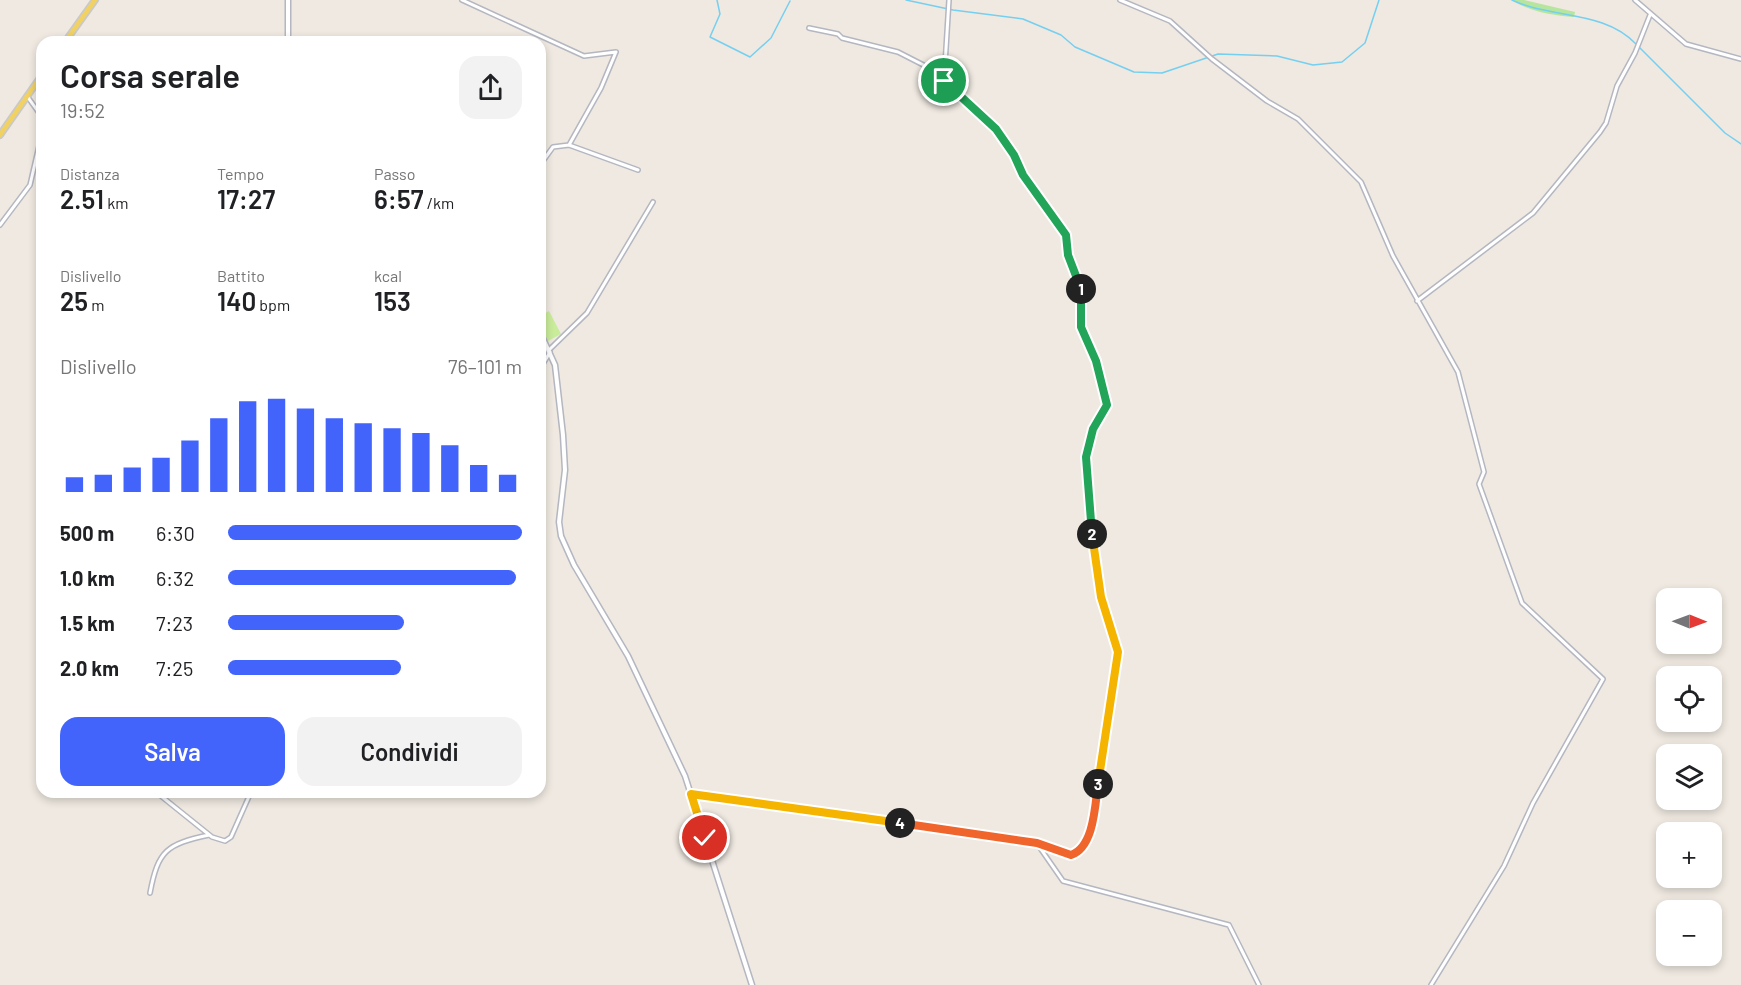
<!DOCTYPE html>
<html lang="it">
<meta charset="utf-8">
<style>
:root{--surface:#fff;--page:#f2f2f2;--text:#202124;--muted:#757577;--accent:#4264fb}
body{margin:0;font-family:Barlow,sans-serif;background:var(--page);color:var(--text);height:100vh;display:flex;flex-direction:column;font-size:22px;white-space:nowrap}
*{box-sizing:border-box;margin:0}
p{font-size:20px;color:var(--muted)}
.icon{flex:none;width:33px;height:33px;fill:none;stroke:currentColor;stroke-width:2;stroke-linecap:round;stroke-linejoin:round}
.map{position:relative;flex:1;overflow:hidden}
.sheet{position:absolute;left:36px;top:36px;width:510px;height:762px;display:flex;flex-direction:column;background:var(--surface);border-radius:18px;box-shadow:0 3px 9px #0003}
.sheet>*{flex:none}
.needle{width:39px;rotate:91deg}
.tools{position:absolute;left:1656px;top:588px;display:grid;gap:12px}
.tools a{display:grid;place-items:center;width:66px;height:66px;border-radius:12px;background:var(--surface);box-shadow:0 3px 9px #0003;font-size:30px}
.pin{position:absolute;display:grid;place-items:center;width:51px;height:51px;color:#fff;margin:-26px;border:3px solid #fff;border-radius:50%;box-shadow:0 2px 6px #0007}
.km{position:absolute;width:30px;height:30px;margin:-15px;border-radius:50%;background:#222;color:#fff;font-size:16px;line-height:30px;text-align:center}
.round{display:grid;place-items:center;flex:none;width:63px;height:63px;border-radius:18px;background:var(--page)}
.headline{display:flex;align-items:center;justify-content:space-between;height:102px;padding:0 24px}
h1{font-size:33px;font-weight:600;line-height:45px}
.stats{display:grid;grid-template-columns:repeat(3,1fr);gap:9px;height:102px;padding:6px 24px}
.stats div{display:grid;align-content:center}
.stats b{font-size:26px;font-weight:600}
.stats small{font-size:16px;font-weight:400}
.stats p{font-size:16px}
.chart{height:168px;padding:12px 24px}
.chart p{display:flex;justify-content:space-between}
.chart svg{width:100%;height:108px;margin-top:6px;stroke:var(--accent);stroke-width:6}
.button{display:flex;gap:12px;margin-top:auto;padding:12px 24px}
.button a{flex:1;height:69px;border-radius:18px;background:var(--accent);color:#fff;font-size:24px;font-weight:600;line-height:69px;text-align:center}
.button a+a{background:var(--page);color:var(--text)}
ul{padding:0 24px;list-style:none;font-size:20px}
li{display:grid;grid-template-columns:96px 72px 1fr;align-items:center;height:45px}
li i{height:15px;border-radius:8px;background:var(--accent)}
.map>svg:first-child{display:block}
</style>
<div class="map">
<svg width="1741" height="985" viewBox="0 0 1741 985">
<rect width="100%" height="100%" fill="#efe9e1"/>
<path fill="#b6e59e" d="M1511,0H1524L1575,12L1574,17C1551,15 1532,12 1511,0Z"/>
<path fill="#c9ec9a" d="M549,311L561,334L548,341L540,326V316Z"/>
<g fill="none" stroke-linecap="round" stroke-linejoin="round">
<path stroke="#75cff0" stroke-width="1.5" d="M717,0L720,14L710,37L750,57L771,38L790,1
M906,0L953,10L1023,19L1061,35L1075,47L1134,72L1162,73L1218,54L1277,56L1313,65L1342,62L1365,43L1379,0
M1512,0C1552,19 1604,10 1636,44
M1639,47L1725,133L1741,144"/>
<g stroke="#b4b7c1" stroke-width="6">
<path id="minor" d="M462,0L584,56L616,52
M1120,0L1170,21L1212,59L1267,101L1298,119L1361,182L1393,256L1458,372L1484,472L1479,484L1522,603L1603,679L1533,803L1504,866L1431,985
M1635,0L1686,44L1741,59
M809,28L838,34L842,38L898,52L943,75
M27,96L42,117
M569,145L638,170
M540,165L553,147L569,145L601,88L616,52
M0,225L30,185L42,133
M1417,301L1533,213L1600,132L1606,123L1617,86L1635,53L1650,15
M550,349L587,313L653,202
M540,369L550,352
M156,792L212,837L225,841L231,837L251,792
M691,794L1037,843L1071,855L1080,852L1086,843L1095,806L1118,652L1102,597L1092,534L1086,457L1093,429L1107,405L1096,361L1081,327L1082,296L1068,255L1066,235L1023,175L1014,155L996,129L944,81L949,0
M1038,845L1063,881L1229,925L1259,985
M150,893C158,850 167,844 209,835"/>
</g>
<g stroke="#b4b7c1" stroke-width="7">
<path id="tertiary" d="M288,0V42
M540,332L555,365L563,435L565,470L559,522L561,536L574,565L628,656L685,776L752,985"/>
</g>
<g stroke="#c9c9c9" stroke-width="8">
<path id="primary" d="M65,42L95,0
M0,135L42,75"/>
</g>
<use href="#minor" stroke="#fff" stroke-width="3"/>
<use href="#tertiary" stroke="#fff" stroke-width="4"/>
<use href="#primary" stroke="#f2d163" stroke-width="4.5"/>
</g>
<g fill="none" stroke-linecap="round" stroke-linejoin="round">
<g stroke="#fff" stroke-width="12">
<path id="split-1" d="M944,81L996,129L1014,155L1023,175L1066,235L1068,255L1081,289"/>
</g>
<g stroke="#fff" stroke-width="12">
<path id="split-2" d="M1081,289V327L1096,361L1107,405L1093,429L1086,457L1092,534"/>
</g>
<g stroke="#fff" stroke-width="12">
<path id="split-3" d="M1092,534L1101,597L1118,652L1098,784"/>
</g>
<g stroke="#fff" stroke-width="12">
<path id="split-4" d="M900,823L1037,843L1071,855C1094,847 1095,806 1098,784"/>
</g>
<g stroke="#fff" stroke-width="12">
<path id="split-5" d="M705,838L691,794L900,823"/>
</g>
<use href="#split-1" stroke="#22a559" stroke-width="8"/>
<use href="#split-2" stroke="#22a559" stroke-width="8"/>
<use href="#split-3" stroke="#f5b400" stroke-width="8"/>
<use href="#split-4" stroke="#f0652b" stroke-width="8"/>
<use href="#split-5" stroke="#f5b400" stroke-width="8"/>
</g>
</svg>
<div class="tools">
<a><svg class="needle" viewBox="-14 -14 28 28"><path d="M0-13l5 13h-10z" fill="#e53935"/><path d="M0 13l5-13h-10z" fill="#757577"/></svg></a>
<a><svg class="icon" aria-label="locate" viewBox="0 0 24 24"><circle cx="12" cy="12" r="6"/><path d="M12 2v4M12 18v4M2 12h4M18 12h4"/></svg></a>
<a><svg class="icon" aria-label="layers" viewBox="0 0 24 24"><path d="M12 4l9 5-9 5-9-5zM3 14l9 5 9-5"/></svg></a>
<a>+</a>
<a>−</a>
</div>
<div class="pin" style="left:944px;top:81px;background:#1e9e55"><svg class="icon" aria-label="arrive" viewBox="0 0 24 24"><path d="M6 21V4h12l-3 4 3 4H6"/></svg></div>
<div class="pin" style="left:705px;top:838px;background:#d93025"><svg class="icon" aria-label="check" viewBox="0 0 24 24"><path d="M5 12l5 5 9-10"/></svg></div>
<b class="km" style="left:1081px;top:289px">1</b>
<b class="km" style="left:1092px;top:534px">2</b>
<b class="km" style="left:1098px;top:784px">3</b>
<b class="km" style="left:900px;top:823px">4</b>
<section class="sheet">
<div class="headline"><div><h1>Corsa serale</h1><p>19:52</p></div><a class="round"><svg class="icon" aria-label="share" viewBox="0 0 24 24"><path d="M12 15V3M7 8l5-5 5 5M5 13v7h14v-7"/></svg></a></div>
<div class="stats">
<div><p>Distanza</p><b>2.51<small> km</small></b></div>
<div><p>Tempo</p><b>17:27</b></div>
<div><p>Passo</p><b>6:57<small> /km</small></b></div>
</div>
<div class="stats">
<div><p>Dislivello</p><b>25<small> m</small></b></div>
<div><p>Battito</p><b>140<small> bpm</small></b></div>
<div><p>kcal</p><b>153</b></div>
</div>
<div class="chart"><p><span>Dislivello</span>76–101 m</p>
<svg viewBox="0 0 160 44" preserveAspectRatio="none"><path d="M5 44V38M15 44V37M25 44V34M35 44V30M45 44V23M55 44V14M65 44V7M75 44V6M85 44V10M95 44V14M105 44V16M115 44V18M125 44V20M135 44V25M145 44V33M155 44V37"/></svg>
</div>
<ul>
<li><b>500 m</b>6:30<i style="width:100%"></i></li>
<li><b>1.0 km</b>6:32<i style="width:98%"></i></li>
<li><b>1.5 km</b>7:23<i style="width:60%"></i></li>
<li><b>2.0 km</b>7:25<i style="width:59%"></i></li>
</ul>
<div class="button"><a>Salva</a><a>Condividi</a></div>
</section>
</div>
